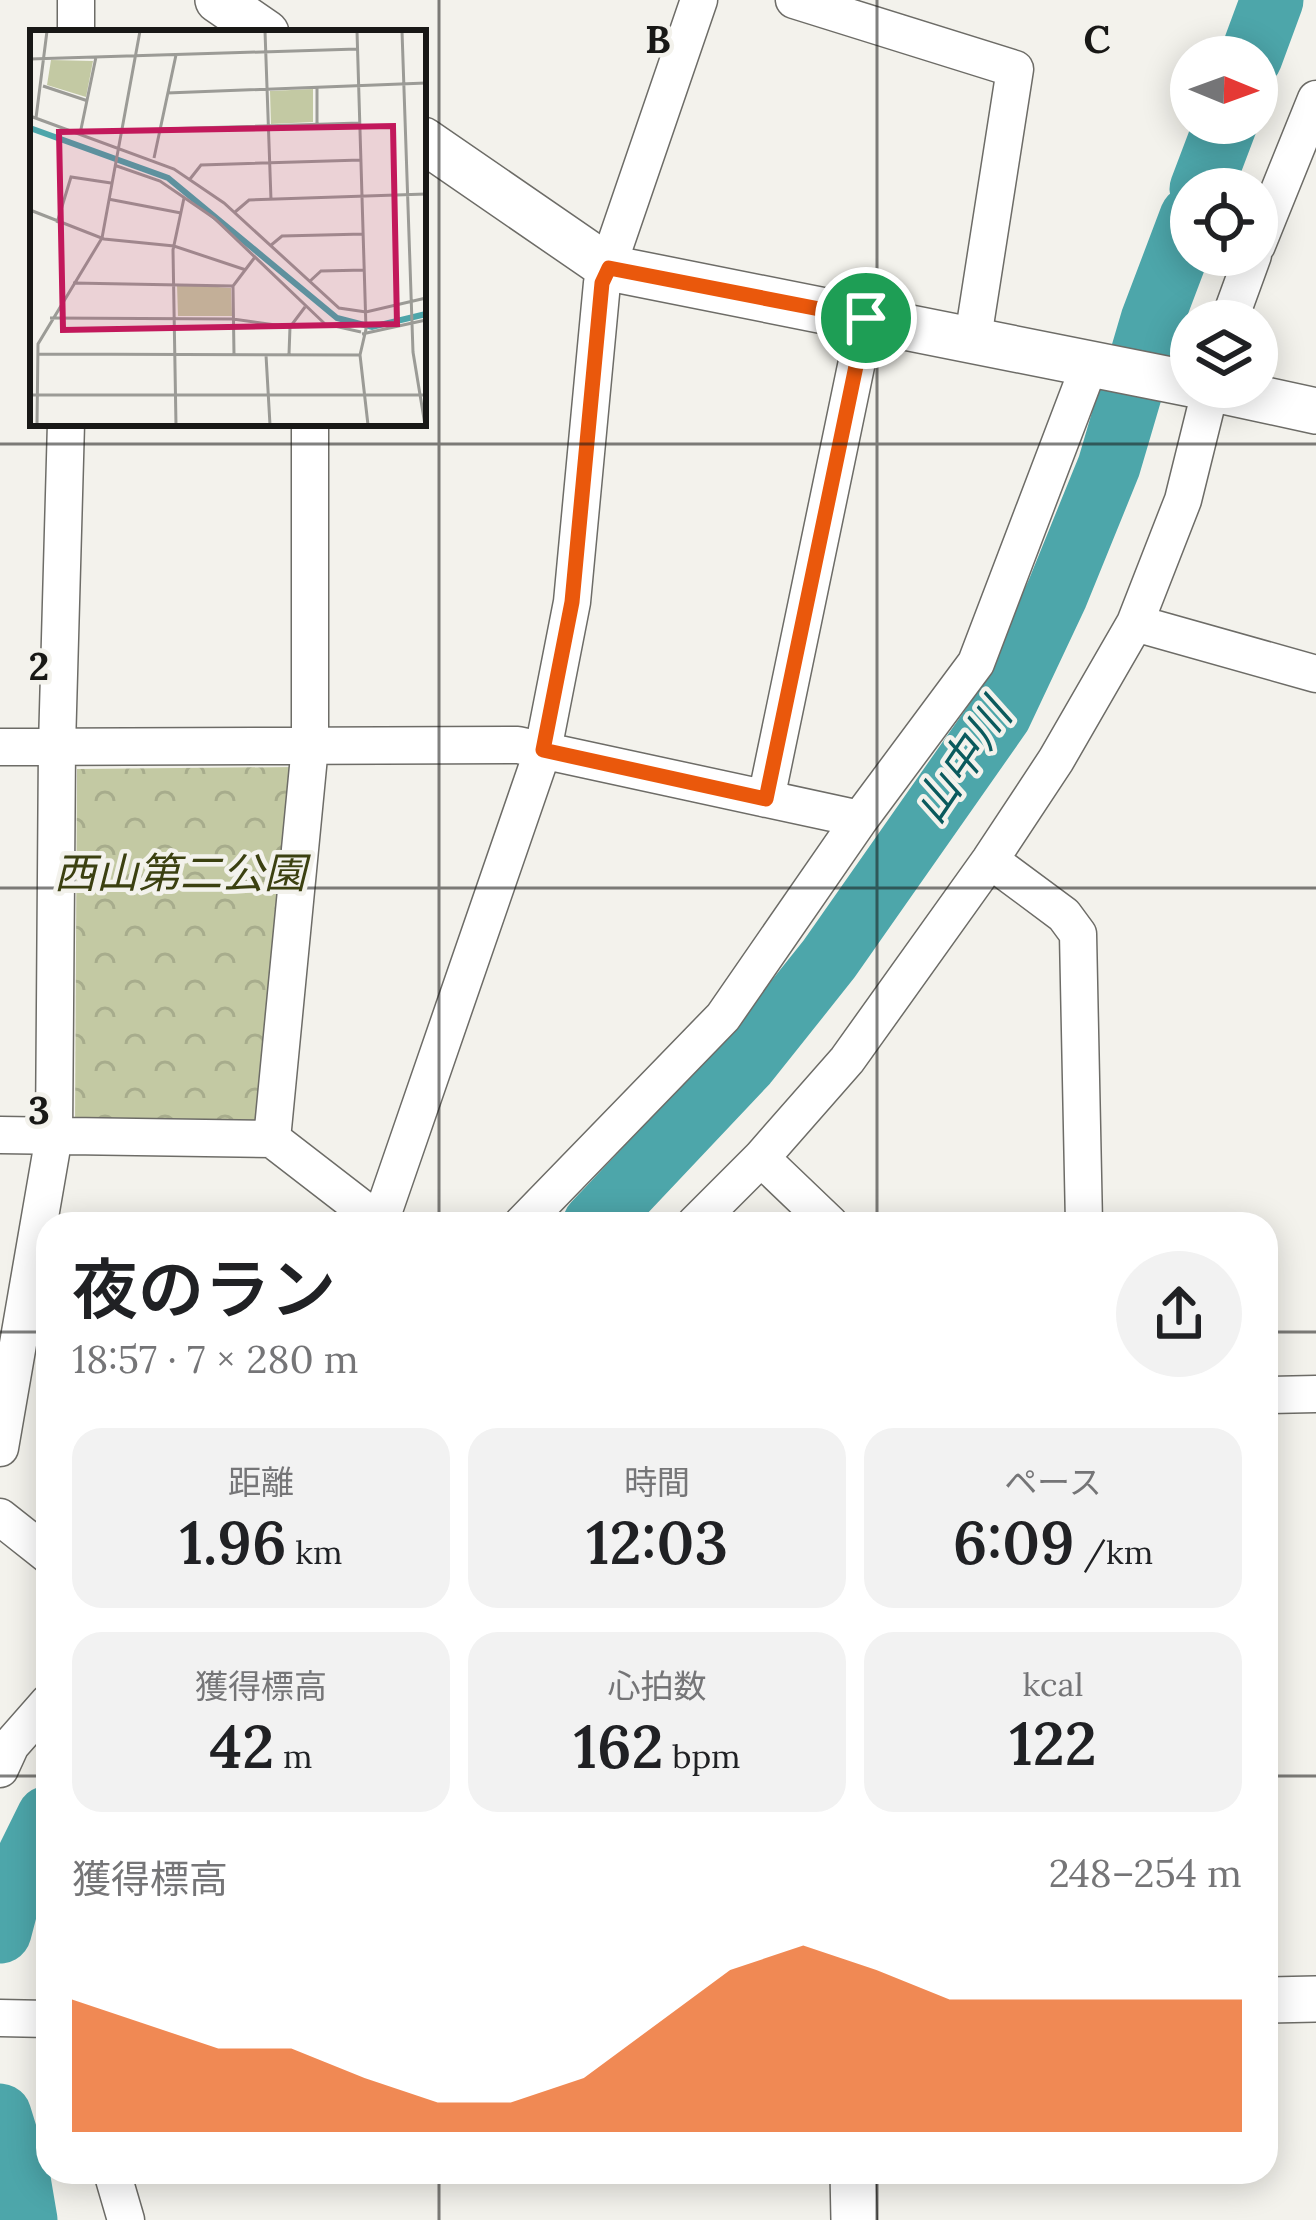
<!DOCTYPE html>
<html lang="ja">
<meta charset="utf-8">
<style>
:root{--surface:#fff;--page:#f2f2f2;--text:#202124;--muted:#757577;--accent:#ea580c}
body{margin:0;font-family:Lora,"Noto Sans JP",serif;background:var(--page);color:var(--text);height:100vh;display:flex;flex-direction:column;font-size:45px;white-space:nowrap}
*{box-sizing:border-box;margin:0}
p{font-size:39px;color:var(--muted)}
.icon{flex:none;width:66px;height:66px;fill:none;stroke:currentColor;stroke-width:2;stroke-linecap:round;stroke-linejoin:round}
.map{position:relative;flex:1;overflow:hidden}
.panel{position:absolute;left:36px;top:1212px;width:1242px;height:972px;display:flex;flex-direction:column;background:var(--surface);border-radius:36px;box-shadow:0 6px 30px #0003}
.panel>*{flex:none}
.needle{width:78px;rotate:91deg}
.fabs{position:absolute;left:1170px;top:36px;display:grid;gap:24px}
.fabs a{display:grid;place-items:center;width:108px;height:108px;border-radius:50%;background:var(--surface);box-shadow:0 6px 30px #0003;font-size:60px}
.pin{position:absolute;display:grid;place-items:center;width:102px;height:102px;color:#fff;margin:-51px;border:6px solid #fff;border-radius:50%;box-shadow:0 3px 12px #0007}
.round{display:grid;place-items:center;flex:none;width:126px;height:126px;border-radius:63px;background:var(--page)}
.head{display:flex;align-items:center;justify-content:space-between;height:204px;padding:0 36px}
h1{font-size:66px;font-weight:600;line-height:90px}
.metrics{display:grid;grid-template-columns:repeat(3,1fr);gap:18px;height:204px;padding:12px 36px}
.metrics div{display:grid;align-content:center;border-radius:30px;background:var(--page);text-align:center}
.metrics b{font-size:60px;font-weight:600}
.metrics small{font-size:33px;font-weight:400}
.metrics p{font-size:33px}
.chart{height:336px;padding:24px 36px}
.chart p{display:flex;justify-content:space-between}
.chart svg{width:100%;height:216px;margin-top:12px;fill:var(--accent);opacity:.7}
.map>svg:first-child{display:block}
</style>
<div class="map">
<svg width="1316" height="2220" viewBox="0 0 1316 2220">
<defs>
<pattern id="park-crowns" width="20" height="18" patternUnits="userSpaceOnUse" patternTransform="scale(3)"><rect width="20" height="18" fill="#c3c9a3"/><path d="M2 6a3 3 0 1 1 6 0M12 15a3 3 0 1 1 6 0" fill="none" stroke="#a7ac8c"/></pattern>
</defs>
<rect width="100%" height="100%" fill="#f3f2ec"/>
<path fill="url(#park-crowns)" d="M295,767L260,1126L75,1124L77,769Z"/>
<g fill="none" stroke-linecap="round" stroke-linejoin="round">
<path stroke="#4da6aa" stroke-width="63" d="M1251,57L1272,0
M1201,189L1226,123
M594,1224L747,1062L829,959L1000,715L1057,594L1109,466L1152,320L1191,217
M0,1932L10,1894L48,1817
M0,2115L18,2173L26,2220"/>
<g stroke="#6d6c67" stroke-width="39">
<path id="minor" d="M794,0L1015,69L973,338
M76,33V0
M1257,245L1316,99
M1229,321L1253,255
M1135,623L1316,674
M0,747L518,745L860,819
M766,799L866,318
M990,860L1064,915L1078,934L1084,1224
M0,1135L272,1139L382,1224
M272,1139L310,746V423
M761,1158L830,1224
M380,1222L543,750L572,602L602,283L699,0
M522,1224L723,1017L860,819L976,663L1091,361
M695,1224L761,1158L847,1060L990,860L1056,760L1135,623L1183,500L1211,387
M1266,1395L1316,1394
M0,1448L54,1136L57,746L66,423
M0,1517L48,1555
M0,1769L11,1745L48,1703
M0,2018L48,2019
M112,2172L126,2220"/>
</g>
<g stroke="#6d6c67" stroke-width="48">
<path id="tertiary" d="M218,0L266,33
M423,140L609,268L1191,384
M1205,387L1316,411
M1266,2000L1316,1999
M853,2172L854,2220"/>
</g>
<use href="#minor" stroke="#fff" stroke-width="36"/>
<use href="#tertiary" stroke="#fff" stroke-width="45"/>
</g>
<g fill="none" stroke-linecap="round" stroke-linejoin="round">
<g stroke="#fff" stroke-width="24">
<path id="route" d="M609,268L866,318L766,799L543,750L572,602L602,283Z"/>
</g>
<use href="#route" stroke="#ea580c" stroke-width="15"/>
</g>
<path fill="none" stroke="#181816" stroke-width="3" stroke-opacity="0.55" d="M439,0V1224M877,0V1224M0,444H1316M0,888H1316M0,1332H48M1266,1332H1316M0,1776H48M1266,1776H1316M439,2172V2220M877,2172V2220"/>
<g text-anchor="middle" stroke-width="9" stroke-linejoin="round" paint-order="stroke">
<g font-size="42" font-style="italic" fill="#3b4010" stroke="#f3f2ec">
<text x="180" y="888">西山第二公園</text>
</g>
<g font-size="45" font-style="italic" fill="#0a5a5d" stroke="#f3f2ec">
<text transform="translate(962 761) rotate(-56)" y="16">山中川</text>
</g>
</g>
<g transform="translate(30 30)">
<rect width="396" height="396" fill="#f3f2ec"/>
<path d="M21,30L63,31L56,67L17,55ZM283,59V92L241,94L240,61ZM147,254L201,258L202,286H148Z" fill="#c3c9a3"/>
<path fill="none" stroke="#4da6aa" stroke-width="6" d="M0,98L138,148L307,288L342,297L396,284"/>
<path fill="none" stroke="#9b9b96" stroke-width="3" d="M235,1L241,170M327,1L336,299L330,325L338,395M372,1L383,322L395,395M0,29L327,19M13,56L58,71M287,57V94M137,63L396,53M0,86L144,139L194,173L309,278L336,282L396,268M6,88L17,1M131,99L330,93M50,104L66,27M124,128L146,25M84,135L130,151L184,188L295,294L331,302M160,149L171,135L331,130M78,169L151,183M0,180L74,209L144,216L216,240M205,182L219,170L396,164M27,193L41,147L81,153M240,216L252,206L334,204M279,252L291,241L335,240M43,253L203,256M20,288L203,289L260,297M332,304L396,290M7,324L330,325M259,324L260,297L275,277M204,325L203,256L225,227M236,325L240,395M0,365H396M7,395L8,314L72,208L110,1M146,395L143,220L154,168"/>
<path fill="#c2185b" fill-opacity="0.15" stroke="#c2185b" stroke-width="6" d="M363,96L367,294L33,300L29,102Z"/>
<rect width="396" height="396" fill="none" stroke="#181816" stroke-width="6"/>
</g>
<g font-size="39" text-anchor="middle" font-weight="bold" fill="#181816" stroke="#f3f2ec" stroke-width="9" stroke-linejoin="round" paint-order="stroke">
<text x="658" y="53">B</text>
<text x="1097" y="53">C</text>
<text x="39" y="680">2</text>
<text x="39" y="1124">3</text>
</g>
</svg>
<div class="fabs">
<a><svg class="needle" viewBox="-14 -14 28 28"><path d="M0-13l5 13h-10z" fill="#e53935"/><path d="M0 13l5-13h-10z" fill="#757577"/></svg></a>
<a><svg class="icon" aria-label="locate" viewBox="0 0 24 24"><circle cx="12" cy="12" r="6"/><path d="M12 2v4M12 18v4M2 12h4M18 12h4"/></svg></a>
<a><svg class="icon" aria-label="layers" viewBox="0 0 24 24"><path d="M12 4l9 5-9 5-9-5zM3 14l9 5 9-5"/></svg></a>
</div>
<div class="pin" style="left:866px;top:318px;background:#1e9e55"><svg class="icon" aria-label="arrive" viewBox="0 0 24 24"><path d="M6 21V4h12l-3 4 3 4H6"/></svg></div>
<section class="panel">
<div class="head"><div><h1>夜のラン</h1><p>18:57 · 7 × 280 m</p></div><a class="round"><svg class="icon" aria-label="share" viewBox="0 0 24 24"><path d="M12 15V3M7 8l5-5 5 5M5 13v7h14v-7"/></svg></a></div>
<div class="metrics">
<div><p>距離</p><b>1.96<small> km</small></b></div>
<div><p>時間</p><b>12:03</b></div>
<div><p>ペース</p><b>6:09<small> /km</small></b></div>
</div>
<div class="metrics">
<div><p>獲得標高</p><b>42<small> m</small></b></div>
<div><p>心拍数</p><b>162<small> bpm</small></b></div>
<div><p>kcal</p><b>122</b></div>
</div>
<div class="chart"><p><span>獲得標高</span>248–254 m</p>
<svg viewBox="0 0 160 44" preserveAspectRatio="none"><path d="M0 44V17L10 22L20 27L30 27L40 33L50 38L60 38L70 33L80 22L90 11L100 6L110 11L120 17L130 17L140 17L150 17L160 17V44z"/></svg>
</div>
</section>
</div>
